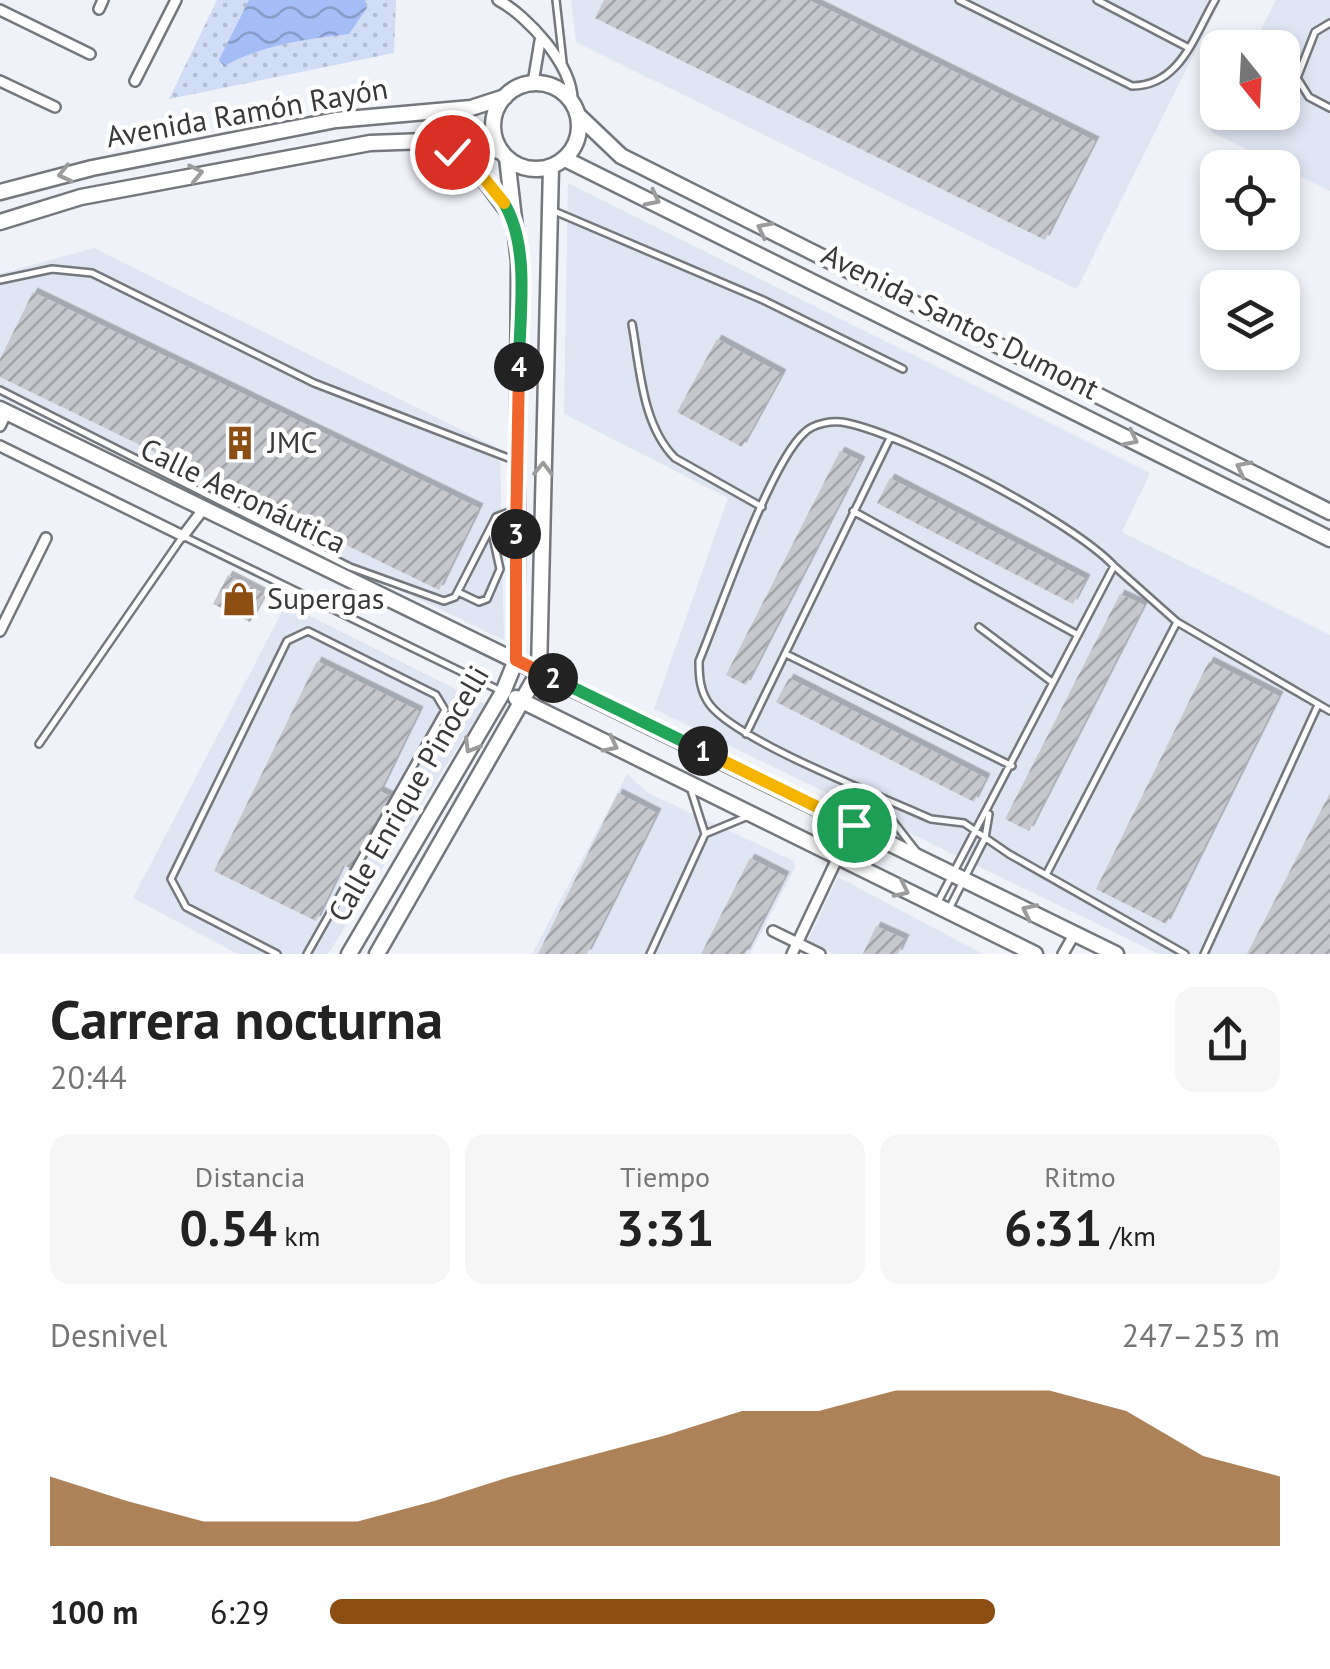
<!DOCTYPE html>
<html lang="es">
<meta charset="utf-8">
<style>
:root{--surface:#fff;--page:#f6f6f6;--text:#222;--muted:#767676;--accent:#8d4e14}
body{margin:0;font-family:"PT Sans",sans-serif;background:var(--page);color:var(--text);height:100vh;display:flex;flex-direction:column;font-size:38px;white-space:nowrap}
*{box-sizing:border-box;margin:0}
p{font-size:32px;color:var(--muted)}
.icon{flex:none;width:55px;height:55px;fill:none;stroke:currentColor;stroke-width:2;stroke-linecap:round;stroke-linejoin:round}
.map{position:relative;height:954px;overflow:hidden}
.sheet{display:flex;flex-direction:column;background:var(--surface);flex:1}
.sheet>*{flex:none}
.needle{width:65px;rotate:162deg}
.controls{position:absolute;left:1200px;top:30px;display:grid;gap:20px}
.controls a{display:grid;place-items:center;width:100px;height:100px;border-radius:20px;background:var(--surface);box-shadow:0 5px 15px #0003;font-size:50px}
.pin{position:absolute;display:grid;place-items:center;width:85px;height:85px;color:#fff;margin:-42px;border:5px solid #fff;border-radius:50%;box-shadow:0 2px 10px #0007}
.km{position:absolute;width:50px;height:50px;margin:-25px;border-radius:50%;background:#222;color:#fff;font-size:28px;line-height:50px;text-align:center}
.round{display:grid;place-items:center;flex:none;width:105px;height:105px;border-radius:20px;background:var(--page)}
.overview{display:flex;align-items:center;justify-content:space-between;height:170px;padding:0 50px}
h1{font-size:55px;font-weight:700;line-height:75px}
.metrics{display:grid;grid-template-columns:repeat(3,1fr);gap:15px;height:170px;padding:10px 50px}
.metrics div{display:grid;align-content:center;border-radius:20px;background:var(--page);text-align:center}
.metrics b{font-size:50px;font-weight:700}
.metrics small{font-size:28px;font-weight:400}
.metrics p{font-size:28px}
.chart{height:280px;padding:20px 50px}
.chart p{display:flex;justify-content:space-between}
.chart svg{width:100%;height:180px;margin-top:10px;fill:var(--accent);opacity:.7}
ul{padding:0 50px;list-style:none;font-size:32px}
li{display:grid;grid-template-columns:160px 120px 1fr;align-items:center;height:75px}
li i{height:25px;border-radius:12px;background:var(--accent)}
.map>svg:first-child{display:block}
</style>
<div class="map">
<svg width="1330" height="954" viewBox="0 0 1330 954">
<defs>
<pattern id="park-dots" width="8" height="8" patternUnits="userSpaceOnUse" patternTransform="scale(2.5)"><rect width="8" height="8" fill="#d1dcf5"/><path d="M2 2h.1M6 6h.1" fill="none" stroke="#b4bed3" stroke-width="1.8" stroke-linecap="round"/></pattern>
<pattern id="water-waves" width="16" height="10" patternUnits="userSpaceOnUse" patternTransform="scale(2.5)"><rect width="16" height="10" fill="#a5bdf7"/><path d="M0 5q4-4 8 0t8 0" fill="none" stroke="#879bc9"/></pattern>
<pattern id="building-hatch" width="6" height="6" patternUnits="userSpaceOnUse" patternTransform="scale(2.5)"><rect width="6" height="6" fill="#c6c8ce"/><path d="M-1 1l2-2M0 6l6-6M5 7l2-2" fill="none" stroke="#a2a3a8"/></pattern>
<filter id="shadow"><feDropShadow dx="4.5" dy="-4.5" stdDeviation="0" flood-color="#0004"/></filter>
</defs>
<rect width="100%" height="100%" fill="#eff2f8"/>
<path fill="#dfe5f2" d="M571,0H1221L1077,289L576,42Z
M1276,0H1330V191L1211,132L1220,113L1282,112V48L1252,47Z
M568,183L1150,473L1122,532L1330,635V954H1159L654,709L728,498L564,414Z
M94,248L500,449L504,640L0,397V274Z
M286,604L485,704L328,954H238L133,898Z
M627,774L648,793L794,861L795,868L750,954H532Z
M838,877L983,954H834L812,944L808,940Z"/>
<path fill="url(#park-dots)" d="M217,0H396L394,53L169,99Z"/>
<path fill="url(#water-waves)" d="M249,0H365L367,8L349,34C305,39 263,45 224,66L219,60Z"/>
<path fill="url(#building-hatch)" filter="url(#shadow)" d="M604,0H809L1095,141L1045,240L595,18Z
M33,292L479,508L439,590L0,377V359Z
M717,339L782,374L742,447L677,412Z
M840,451L861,461L746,685L726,675Z
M890,478L1086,579L1073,604L877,503Z
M228,575L265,594L250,622L213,604Z
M1120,594L1144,605L1029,831L1005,819Z
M317,661L419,711L380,791L392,797L356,871L343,865L316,921L214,871Z
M1209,661L1279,696L1166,924L1096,889Z
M789,678L986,778L974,802L776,702Z
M618,793L657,813L587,954H538Z
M1330,793V954H1247Z
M750,858L785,876L745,954H701Z
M876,926L905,939L898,954H863Z"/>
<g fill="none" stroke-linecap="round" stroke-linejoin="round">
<g stroke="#74777c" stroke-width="10">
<path id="service" d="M556,0L563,62
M959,0L1132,86C1180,86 1194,36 1215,0
M1097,0L1187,47
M1330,23L1315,32L1297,78L1309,97L1330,108
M554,211L763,300L903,369
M0,280L52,269L92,273L314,383L516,461
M632,324C640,368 642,425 675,458L762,507
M0,390L350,567L444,601L455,597L496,517L514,510
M853,511L1078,635
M1114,566C1072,521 908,436 847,423C833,420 814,423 804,433C769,465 720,611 699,661C699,677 700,692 710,705C739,742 883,797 931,819L964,823L1009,854L1185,954
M458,592L479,602L487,599L500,569L491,528
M979,627L1052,682
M786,654L1012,766
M746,734L890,438
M39,744L183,536L501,691
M847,784L892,820L917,852
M691,790L705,834
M1046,875L1177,622
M938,902L1114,566L1177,622L1330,711
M949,909L985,838L989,814
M277,954L186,907L171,879L287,641L308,631L436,695L445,710L307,954
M650,954L705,834L746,817
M1204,954L1318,705"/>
</g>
<g stroke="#74777c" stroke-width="14">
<path id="minor" d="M498,0C528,16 573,66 572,101
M99,9L103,0
M0,10L90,54
M0,81L55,107
M135,81L176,0
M533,83L540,41
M0,426L7,412
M0,446L183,536L205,507
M0,631L46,538
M773,931L820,954
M792,954L853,825
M1063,954L1075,933"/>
</g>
<g stroke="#74777c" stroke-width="19">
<path id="secondary" d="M493 126a43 43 0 1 1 86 0a43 43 0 1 1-86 0Z
M578,115L621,156L1330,512
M424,145L471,162L512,217
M565,159L1330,539
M0,192L92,168L336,120L471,108L505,97
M0,222L81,197L370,143L454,140L502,152
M0,409L1116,954
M516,698L1035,954
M349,954L503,692L516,660L519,262L507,158
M377,954L539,671L551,167"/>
</g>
<use href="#service" stroke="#fff" stroke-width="5"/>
<use href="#minor" stroke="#fff" stroke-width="9"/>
<use href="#secondary" stroke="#fff" stroke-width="14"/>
</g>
<defs><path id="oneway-chevron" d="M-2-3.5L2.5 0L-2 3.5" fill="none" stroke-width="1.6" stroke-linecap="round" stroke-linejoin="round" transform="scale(2.5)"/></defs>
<g stroke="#9c9c9d">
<use href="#oneway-chevron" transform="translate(196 173) rotate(-12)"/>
<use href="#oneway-chevron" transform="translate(65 174) rotate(167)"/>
<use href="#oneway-chevron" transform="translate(653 199) rotate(27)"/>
<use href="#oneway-chevron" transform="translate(764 229) rotate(-153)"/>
<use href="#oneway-chevron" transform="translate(1131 439) rotate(27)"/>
<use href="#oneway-chevron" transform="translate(1243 468) rotate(-153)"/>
<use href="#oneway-chevron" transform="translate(543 469) rotate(-89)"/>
<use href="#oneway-chevron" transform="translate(611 745) rotate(27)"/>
<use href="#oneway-chevron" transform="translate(471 746) rotate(121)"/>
<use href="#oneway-chevron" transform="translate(902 890) rotate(26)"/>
<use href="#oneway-chevron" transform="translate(1029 911) rotate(-154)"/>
</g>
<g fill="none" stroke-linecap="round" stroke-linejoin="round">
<g stroke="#fff" stroke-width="20">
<path id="split-1" d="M703,751L854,825"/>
</g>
<g stroke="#fff" stroke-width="20">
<path id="split-2" d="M553,678L703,751"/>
</g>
<g stroke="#fff" stroke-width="20">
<path id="split-3" d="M516,534V660L553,678"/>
</g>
<g stroke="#fff" stroke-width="20">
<path id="split-4" d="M516,534L519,367"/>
</g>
<g stroke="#fff" stroke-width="20">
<path id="split-5" d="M504,203C531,248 519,317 519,367"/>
</g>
<g stroke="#fff" stroke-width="20">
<path id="split-6" d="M452,152L471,162L504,203"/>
</g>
<use href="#split-1" stroke="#f5b400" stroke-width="12"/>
<use href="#split-2" stroke="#22a559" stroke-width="12"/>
<use href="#split-3" stroke="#f0652b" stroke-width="12"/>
<use href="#split-4" stroke="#f0652b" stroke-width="12"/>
<use href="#split-5" stroke="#22a559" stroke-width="12"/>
<use href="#split-6" stroke="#f5b400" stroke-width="12"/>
</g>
<defs>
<g id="building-bare" transform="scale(2.7)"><path d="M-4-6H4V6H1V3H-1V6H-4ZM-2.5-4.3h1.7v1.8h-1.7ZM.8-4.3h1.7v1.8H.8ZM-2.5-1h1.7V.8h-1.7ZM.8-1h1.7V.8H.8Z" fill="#8d4e14" stroke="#fff" stroke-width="2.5" paint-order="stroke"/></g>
<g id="shop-bare" transform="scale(2.7)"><path d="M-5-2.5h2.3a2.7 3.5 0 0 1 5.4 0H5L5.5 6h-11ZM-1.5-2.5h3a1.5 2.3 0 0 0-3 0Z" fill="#8d4e14" stroke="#fff" stroke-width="2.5" paint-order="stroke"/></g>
</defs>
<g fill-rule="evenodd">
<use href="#building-bare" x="240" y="443"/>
<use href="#shop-bare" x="239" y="599"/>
</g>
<g text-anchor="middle" stroke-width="9" stroke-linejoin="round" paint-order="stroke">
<g font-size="30" fill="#38393b" stroke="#fff">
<text transform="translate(247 113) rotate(-10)" y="10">Avenida Ramón Rayón</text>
<text transform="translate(960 322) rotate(27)" y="10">Avenida Santos Dumont</text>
<text transform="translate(243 496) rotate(26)" y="10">Calle Aeronáutica</text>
<text transform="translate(409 794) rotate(-60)" y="10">Calle Enrique Pinocelli</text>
</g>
<g font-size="30" fill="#38393b" stroke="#fff" text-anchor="start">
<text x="268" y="453">JMC</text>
<text x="267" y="609">Supergas</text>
</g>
</g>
</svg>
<div class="controls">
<a><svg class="needle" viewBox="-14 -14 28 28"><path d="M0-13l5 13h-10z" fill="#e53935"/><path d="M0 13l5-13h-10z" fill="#767676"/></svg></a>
<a><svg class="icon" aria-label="locate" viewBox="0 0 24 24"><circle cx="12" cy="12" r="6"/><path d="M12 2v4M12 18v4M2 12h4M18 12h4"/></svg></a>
<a><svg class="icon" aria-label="layers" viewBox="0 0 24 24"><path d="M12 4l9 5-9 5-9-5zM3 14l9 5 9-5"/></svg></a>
</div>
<div class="pin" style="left:854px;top:825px;background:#1e9e55"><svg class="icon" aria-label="arrive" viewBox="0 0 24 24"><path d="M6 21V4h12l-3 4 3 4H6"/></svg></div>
<div class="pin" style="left:452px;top:152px;background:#d93025"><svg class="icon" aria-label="check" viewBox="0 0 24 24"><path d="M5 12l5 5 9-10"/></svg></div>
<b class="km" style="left:703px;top:751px">1</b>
<b class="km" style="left:553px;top:678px">2</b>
<b class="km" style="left:516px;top:534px">3</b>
<b class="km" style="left:519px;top:367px">4</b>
</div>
<section class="sheet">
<div class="overview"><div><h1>Carrera nocturna</h1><p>20:44</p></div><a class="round"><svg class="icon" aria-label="share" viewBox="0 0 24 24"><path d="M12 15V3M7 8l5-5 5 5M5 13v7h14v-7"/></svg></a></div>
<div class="metrics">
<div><p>Distancia</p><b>0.54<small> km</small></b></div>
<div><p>Tiempo</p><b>3:31</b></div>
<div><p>Ritmo</p><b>6:31<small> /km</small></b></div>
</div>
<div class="chart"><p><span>Desnivel</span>247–253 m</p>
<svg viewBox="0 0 160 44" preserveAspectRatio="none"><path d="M0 44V27L10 33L20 38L30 38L40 38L50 33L60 27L70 22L80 17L90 11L100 11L110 6L120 6L130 6L140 11L150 22L160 27V44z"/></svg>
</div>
<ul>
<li><b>100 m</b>6:29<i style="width:70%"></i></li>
</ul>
</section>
